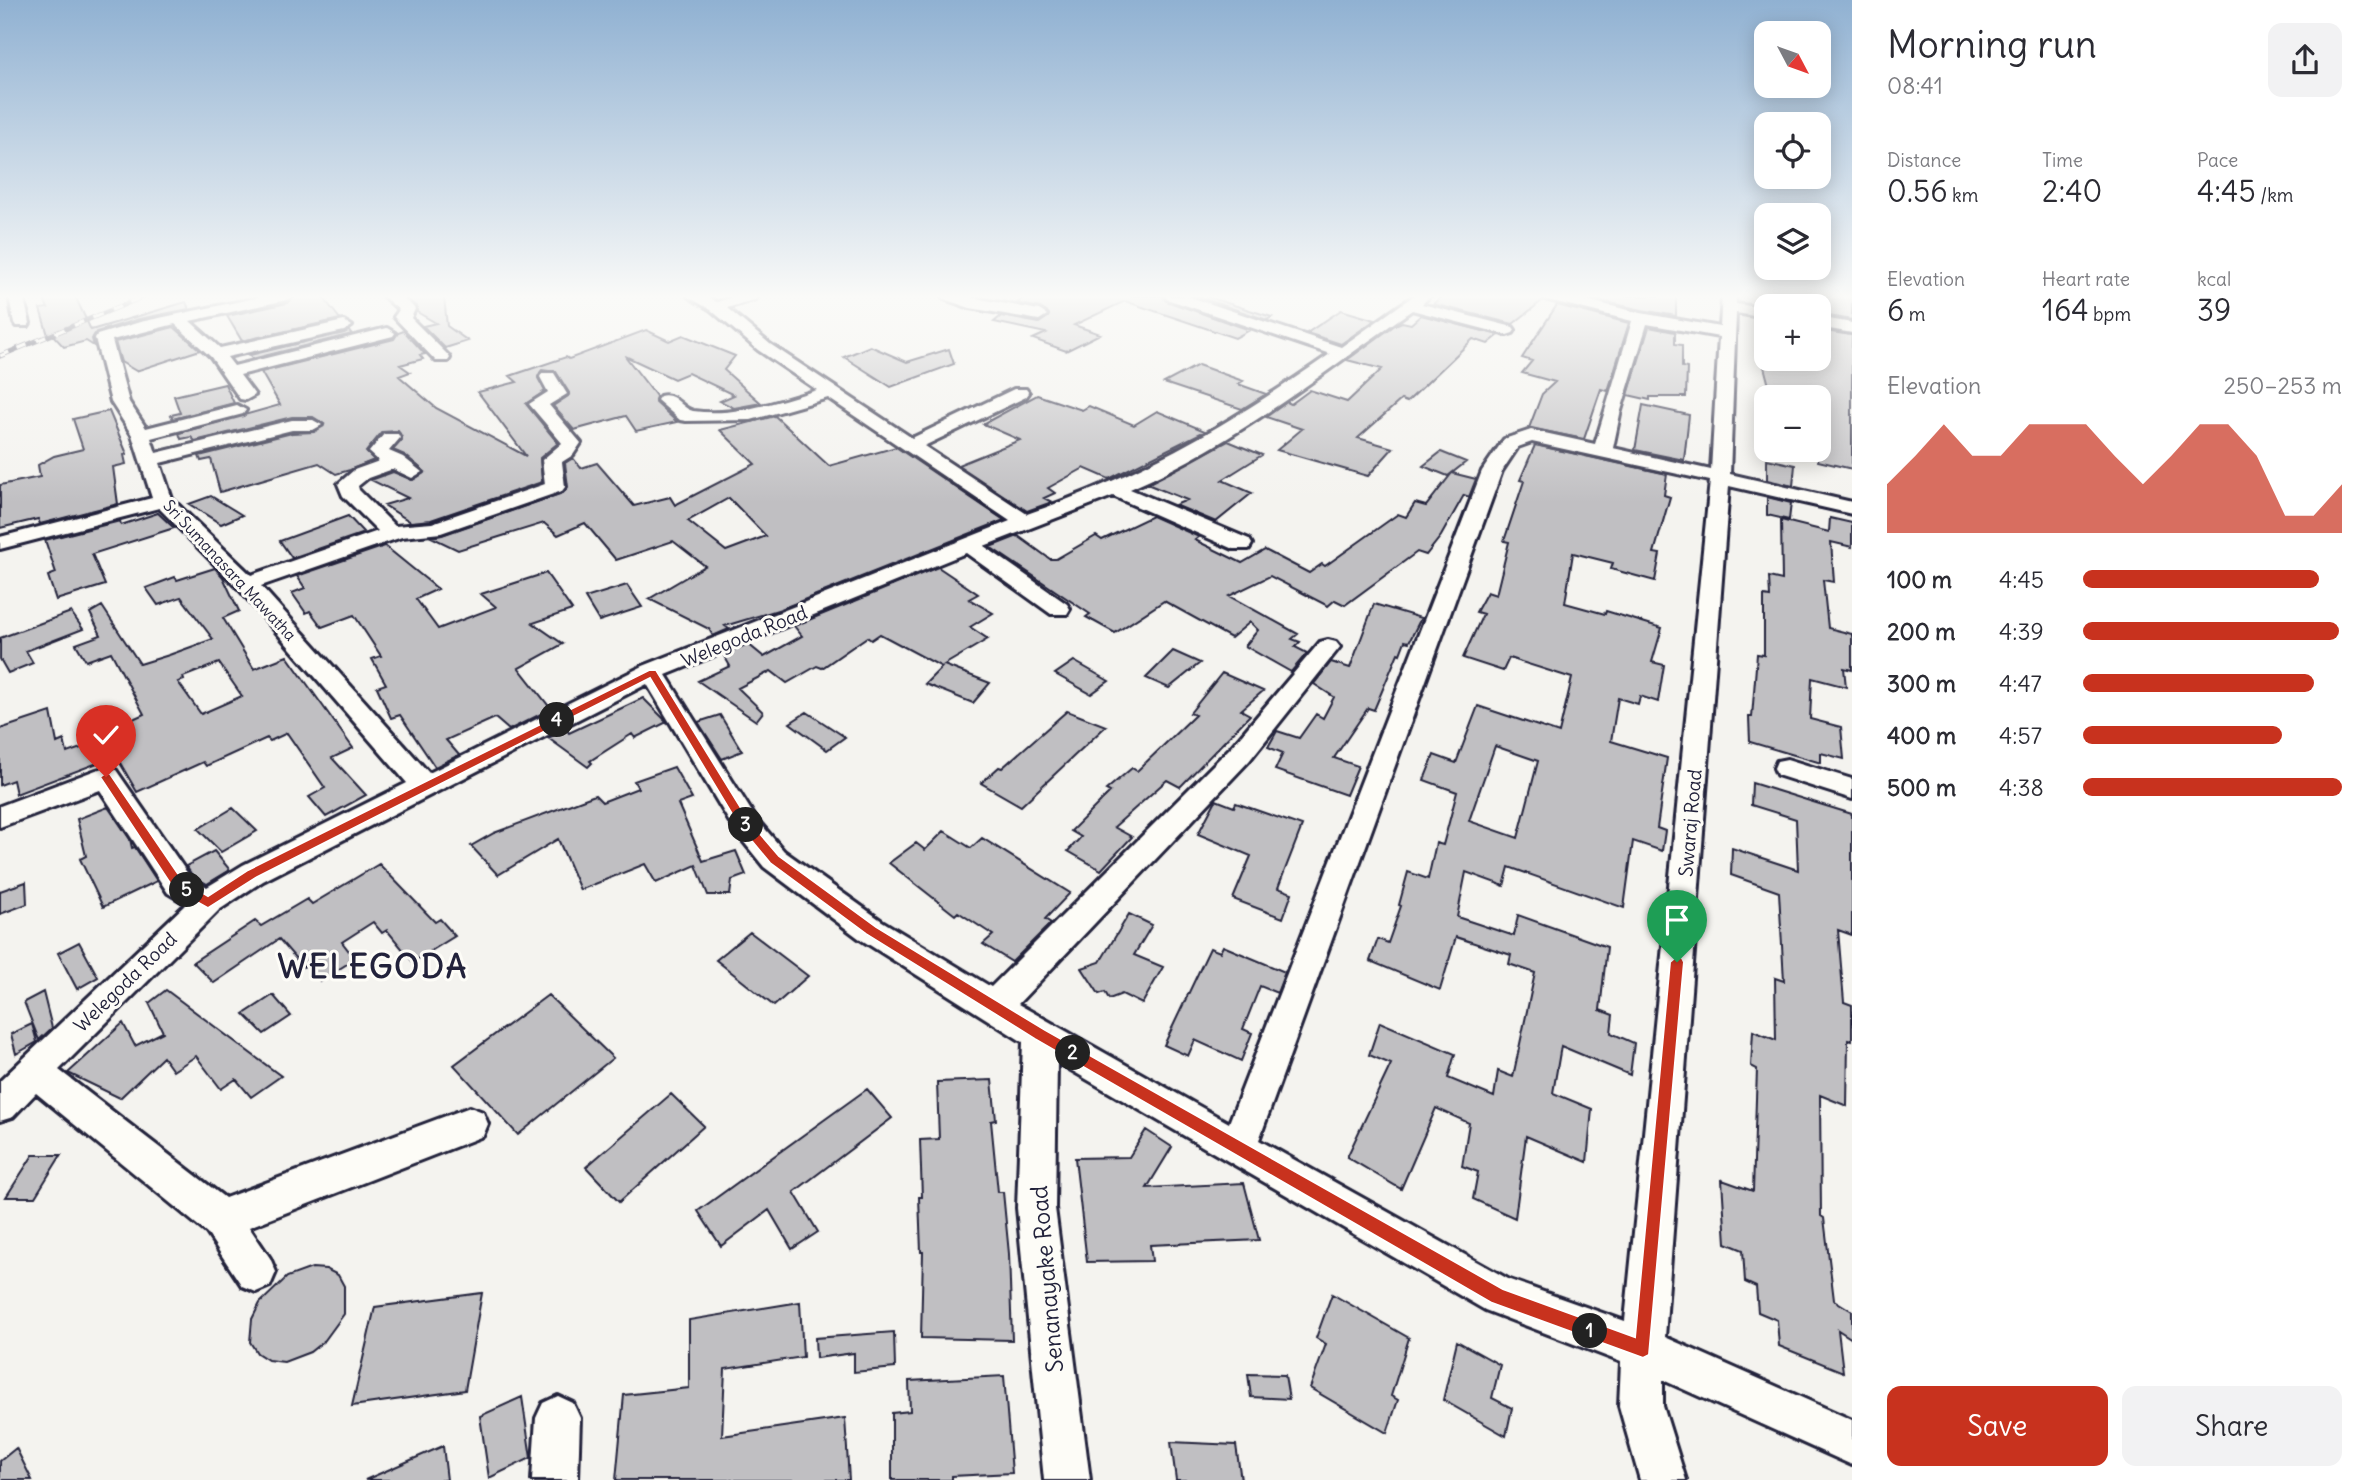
<!DOCTYPE html>
<meta charset="utf-8">
<style>
:root{--surface:#fff;--page:#f2f2f3;--text:#2b2b33;--muted:#7c7c81;--accent:#c8321e}
body{margin:0;font-family:Delius,sans-serif;background:var(--page);color:var(--text);height:100vh;display:flex;flex-direction:column;font-size:26px;white-space:nowrap}
*{box-sizing:border-box;margin:0}
p{font-size:23px;color:var(--muted)}
.icon{flex:none;width:38px;height:38px;fill:none;stroke:currentColor;stroke-width:2;stroke-linecap:round;stroke-linejoin:round}
.map{position:relative;flex:1;overflow:hidden}
.details{display:flex;flex-direction:column;background:var(--surface);width:525px}
.details>*{flex:none}
.needle{width:46px;rotate:131deg}
.tools{position:absolute;left:1754px;top:21px;display:grid;gap:14px}
.tools a{display:grid;place-items:center;width:77px;height:77px;border-radius:14px;background:var(--surface);box-shadow:0 4px 18px #0003;font-size:35px}
.pin{position:absolute;display:grid;place-items:center;width:60px;height:60px;color:#fff;margin:-72px -30px;border-radius:50% 50% 50% 0;rotate:-45deg;box-shadow:0 0 7px #0007}
.pin .icon{rotate:45deg}
.km{position:absolute;width:35px;height:35px;margin:-18px;border-radius:50%;background:#222;color:#fff;font-size:19px;line-height:35px;text-align:center}
.round{display:grid;place-items:center;flex:none;width:74px;height:74px;border-radius:14px;background:var(--page)}
.headline{display:flex;align-items:center;justify-content:space-between;height:119px;padding:0 35px}
h1{font-size:38px;font-weight:600;line-height:52px}
.stats{display:grid;grid-template-columns:repeat(3,1fr);gap:10px;height:119px;padding:7px 35px}
.stats div{display:grid;align-content:center}
.stats b{font-size:30px;font-weight:600}
.stats small{font-size:19px;font-weight:400}
.stats p{font-size:19px}
.chart{height:196px;padding:14px 35px}
.chart p{display:flex;justify-content:space-between}
.chart svg{width:100%;height:126px;margin-top:7px;fill:var(--accent);opacity:.7}
.primary-button{display:flex;gap:14px;margin-top:auto;padding:14px 35px}
.primary-button a{flex:1;height:80px;border-radius:14px;background:var(--accent);color:#fff;font-size:28px;font-weight:600;line-height:80px;text-align:center}
.primary-button a+a{background:var(--page);color:var(--text)}
ul{padding:0 35px;list-style:none;font-size:23px}
li{display:grid;grid-template-columns:112px 84px 1fr;align-items:center;height:52px}
li i{height:18px;border-radius:9px;background:var(--accent)}
main{display:flex;flex:1;min-height:0}
.map>svg:first-child{display:block}
</style>
<main>
<div class="map">
<svg width="1852" height="1480" viewBox="0 0 1852 1480">
<rect width="100%" height="100%" fill="#f4f3ef"/>
<filter id="ink" filterUnits="userSpaceOnUse"><feTurbulence type="fractalNoise" baseFrequency=".0143" numOctaves="2"/><feDisplacementMap in="SourceGraphic" scale="14" xChannelSelector="R" yChannelSelector="G"/><feConvolveMatrix kernelMatrix="1 2 1 2 8 2 1 2 1" color-interpolation-filters="sRGB"/></filter>
<g filter="url(#ink)">
<path fill="#c0bfc2" stroke="#22223b" stroke-width="2" fill-rule="evenodd" d="M42,296H75L91,330L186,302L189,309L139,319L96,332L92,339L94,346L86,341L64,347L52,334L48,335L40,309L48,308Z
M295,296H322L340,319L242,341L227,316L287,303Z
M402,296H444L447,326L468,341L445,348L423,326L436,323L417,312V307Z
M1026,296H1162L1166,301L1250,330L1235,338L1125,301L1074,325L1100,334L1066,351L1033,339L1046,333L994,322L1001,316L1039,323L1048,317V313L1040,308L1017,303Z
M1195,296H1205L1272,317L1267,320Z
M1442,296H1540L1543,300L1513,324L1433,304Z
M1580,296H1676V316L1642,310Z
M1818,296H1852V320L1818,314Z
M1557,305L1629,323L1608,391L1601,389L1584,439L1529,428L1542,394L1555,382L1522,373L1532,361L1522,358Z
M1341,310L1375,320L1341,344L1307,333Z
M1421,315L1499,335L1488,344L1473,339L1407,402L1401,400L1358,438L1393,448L1368,476L1277,450L1302,429L1266,417L1287,402L1291,404L1310,390L1347,402L1382,369L1347,360L1395,325L1402,322L1411,324Z
M174,327L200,350L136,371L121,362L115,342Z
M1649,327L1675,332V344L1682,345V367L1687,368L1686,397H1650V400L1628,395Z
M646,330L669,341L683,335L735,356L724,370L761,403L734,408L720,401L734,395L688,373L674,379L625,356L656,396L655,402L677,422L636,431L626,416L574,430L553,406L568,396L569,393L556,372L542,370L538,378L545,391L526,404L558,443L540,458L542,482L431,520L411,522L384,505L408,498L371,480L393,472L413,480L425,472L405,455L393,450L402,440L398,431L382,432L366,452L374,460L350,470L336,474L319,463L220,492L211,459L201,461L199,456L292,433L314,432L324,424L313,417H292L195,441L191,437L181,439L179,433L280,405L261,372L394,339L398,333L404,331L425,354L420,355L423,359L400,365L410,372L399,376L436,408L526,456L478,392L517,382L510,376L566,357L569,359Z
M1818,330L1852,335V469L1818,461V397H1772L1762,359H1818Z
M349,331L352,334L252,359L250,355Z
M870,346L907,362L949,349L954,364L891,387L844,357Z
M1198,365L1243,381L1238,384L1266,394L1242,409L1164,383Z
M225,384L234,403L173,419L171,415L180,413L174,396Z
M1037,395L1082,410L1089,406L1134,425L1157,411L1205,431L1109,479L1084,468L1048,488L1055,493L1044,498L1052,502L1027,511L958,465L1020,440L983,424Z
M1643,405L1689,415L1684,460L1635,450Z
M109,411L127,454L124,455L126,464L113,467L118,504L40,524L38,519L0,528V485L40,477L38,465L54,456L83,449L73,419Z
M775,416L829,466L896,447L1004,520L781,609L725,626L729,629L713,636L709,629L649,599L705,566L673,541L616,560L585,523L558,535L544,523L458,550L431,537L442,535L563,493L568,487L565,463L573,458L581,468L597,463L634,506L670,497L675,505L755,464L720,430ZM729,498L766,536L726,551L688,521Z
M1228,441L1262,455L1222,480L1252,493L1216,522L1175,505L1187,500L1147,484Z
M1535,445L1667,474L1664,495L1670,497L1654,553L1660,554L1655,581L1611,569L1613,563L1573,553L1565,603L1605,614L1606,611L1662,628L1652,662L1664,665L1658,702L1640,696L1638,704L1618,698L1611,741L1667,758L1657,828L1665,831L1662,851L1633,841L1624,908L1509,867L1504,886L1466,872L1457,917L1514,936L1518,915L1607,947L1600,1010L1613,1015L1611,1033L1634,1043L1630,1075L1561,1046L1553,1093L1592,1109L1587,1162L1526,1136L1515,1218L1473,1199L1478,1172L1462,1166L1469,1123L1436,1108L1401,1189L1347,1157L1391,1064L1369,1055L1380,1022L1455,1054L1448,1078L1494,1097L1498,1071L1513,1077L1535,973L1509,964L1511,955L1456,937L1440,990L1370,961L1378,939L1388,943L1401,906L1399,905L1408,872L1428,879L1436,843L1443,845L1457,792L1424,780L1434,755L1456,763L1478,706L1559,733L1572,678L1509,658L1503,671L1463,658L1483,614L1476,612L1487,592L1496,595L1509,542L1504,541L1524,481L1520,480ZM1495,746L1538,761L1518,838L1469,821Z
M1441,452L1466,462L1448,476L1423,466Z
M1767,459L1795,465L1793,486L1767,480Z
M1452,473L1476,479L1469,497L1464,495L1441,536L1426,555L1417,552L1345,605L1335,600L1328,606L1270,576L1229,596L1298,634L1292,639L1300,642L1295,647L1307,653L1291,672L1245,646L1258,630L1250,622L1231,638L1164,601L1115,633L1086,617L1090,614L990,547L1018,536L1050,559H1056L1096,536L1102,540L1152,516L1199,537L1195,540L1242,563L1265,550L1309,573L1322,564L1325,566L1398,514L1406,517L1415,503L1426,506Z
M211,496L242,515L221,524L189,504Z
M1767,497L1791,503L1789,520L1767,515Z
M158,513L174,528L92,554L105,585L56,600L48,576L56,573L45,540L120,521L121,525Z
M348,516L364,533L292,558L280,541Z
M1830,518L1852,523V547L1831,542L1834,582L1823,580L1828,628L1852,634V670L1844,668L1846,687L1812,678L1810,719L1841,727L1844,759L1821,753V763L1750,742L1749,717H1752L1757,654L1764,655V596L1770,597L1769,577L1782,580L1781,520L1829,532Z
M385,546L438,589L416,599L438,629L496,607L481,594L546,573L572,610L533,623L563,644L519,668L551,709L509,730L495,718L446,740L459,755L435,767L400,715L391,718L377,687L386,684L372,659L381,656L354,615L322,627L310,611L306,613L292,593L305,588L297,576Z
M938,567L978,594L969,599L993,613L970,627L988,639L944,665L990,683L973,703L925,684L942,667L880,634L871,640L867,637L822,668L817,666L787,683L771,671L738,688L763,712L756,721L698,681L730,666L723,654L748,644L764,657L802,636L794,626Z
M215,568L223,577L239,611L223,618L254,669L287,656L353,748L332,758L366,795L326,817L309,797L325,788L287,733L270,741L267,738L206,766L203,762L137,792L116,756L16,794L13,780L0,785V729L51,712L57,743L64,740L67,753L118,735L113,728L144,714L111,652L86,661L76,644L101,635L90,613L102,606L140,664L169,655L213,639L181,597L158,605L146,588L175,577L177,580ZM219,663L242,696L201,714L178,682L184,680L183,677Z
M627,585L642,607L599,621L585,598Z
M1374,604L1421,618L1409,642L1405,641L1400,654L1398,653L1374,710L1368,708L1334,758L1358,766L1346,795L1275,770L1283,753L1268,747L1277,731L1299,738L1316,714L1323,718L1334,697L1314,684L1331,662L1350,668Z
M71,612L83,629L26,651L33,663L8,673L0,659V638Z
M1173,651L1200,663L1169,688L1146,678Z
M1074,661L1109,681L1091,694L1055,674Z
M1222,673L1263,691L1241,710L1250,715L1180,787L1167,780L1114,827L1132,837L1101,870L1068,851L1081,837L1071,831L1110,792L1106,790L1132,768L1137,771L1195,715L1190,713Z
M643,698L667,722L635,738L632,734L590,761L592,763L588,767L548,738L566,729L569,733Z
M1067,711L1106,726L1021,806L981,783L999,767L1002,768Z
M807,712L845,737L827,750L790,723Z
M720,715L742,751L722,759L698,722Z
M674,767L692,799L678,804L703,861L736,851L746,875L732,880L730,895H708L696,865L656,883L645,864L580,890L558,839L498,875L471,846L494,833L595,795L602,802L638,788L634,781Z
M1752,783L1852,814V935L1838,930L1844,1002L1852,1005V1041L1848,1040L1847,1106L1820,1095L1821,1216L1824,1218L1834,1300L1852,1311V1339L1838,1330L1843,1372L1779,1346L1777,1320L1758,1312L1756,1287L1745,1282L1743,1250L1726,1243L1722,1180L1753,1191L1757,1069L1751,1066L1753,1031L1776,1040L1775,978L1784,981L1779,892L1731,875L1732,848L1798,870L1796,819L1751,805Z
M1216,800L1234,807L1236,803L1302,826L1278,888L1292,893L1283,918L1233,899L1251,856L1198,834Z
M108,807L130,839L132,848L135,847L157,881L103,907L80,859L86,856L77,819Z
M233,808L257,831L221,852L198,829Z
M944,831L971,848L982,838L1070,893L1045,919L1051,923L1012,962L983,944L993,935L958,912L955,915L889,863L916,843L925,850Z
M214,851L230,870L207,884L192,875L186,866Z
M379,864L435,922L440,919L455,936L413,962L387,930L382,933L373,922L342,942L355,959L320,981L307,965L303,967L279,939L214,983L193,962L255,921L261,926L307,899L312,904Z
M26,882L27,904L0,914V891Z
M1129,914L1152,925L1134,955L1163,967L1142,1004L1122,994L1109,999L1105,992L1099,994L1082,968L1100,962Z
M750,932L808,976L774,1006L716,960Z
M79,942L98,977L77,989L58,953Z
M1223,946L1285,972L1277,993L1260,986L1243,1029L1252,1033L1241,1061L1195,1040L1188,1056L1164,1045L1210,948L1220,952Z
M166,990L222,1032L281,1076L251,1097L236,1079L221,1089L196,1056L173,1071L163,1057L120,1098L68,1073L123,1023L135,1046L163,1032L149,1003Z
M43,992L52,1028L39,1040L24,1002Z
M273,995L291,1016L264,1034L244,1014Z
M548,995L613,1058L518,1135L454,1065Z
M32,1024L37,1042L16,1054L11,1034Z
M992,1080L996,1120L991,1121L998,1192H1003L1009,1254L1012,1340L921,1338L923,1252H921L919,1197H922L920,1140L939,1139L937,1082Z
M867,1089L892,1118L794,1192L818,1232L792,1249L769,1210L721,1246L698,1211Z
M671,1094L704,1126L619,1202L586,1167Z
M1146,1130L1172,1147L1147,1188L1244,1183L1259,1240L1150,1245L1152,1261L1087,1262L1075,1158L1129,1157Z
M33,1155H61L35,1197H6Z
M312,1268L326,1269L338,1275L344,1286V1314L325,1340L310,1352L284,1362L268,1360L257,1353L250,1342L252,1319L260,1303L287,1277Z
M482,1293L465,1390L352,1406L375,1307Z
M1332,1294L1409,1338L1391,1396L1398,1400L1387,1433L1310,1388L1326,1344L1316,1338Z
M800,1302L803,1357L725,1369L722,1436L845,1418L849,1480H616L624,1395L689,1388V1320Z
M894,1332L895,1368L854,1372V1353L816,1358L815,1338Z
M1457,1341L1500,1365L1492,1398L1512,1408L1506,1436L1443,1400Z
M1248,1374L1285,1375L1289,1399L1251,1397Z
M1004,1376L1012,1473L952,1476V1480H892V1413L910,1411L909,1381Z
M522,1397L531,1458L489,1478L480,1416Z
M1171,1442L1236,1445L1241,1480H1176Z
M443,1446L447,1480H365Z
M16,1448L32,1480H0V1461Z"/>
<g fill="none" stroke-linecap="round" stroke-linejoin="round">
<g stroke="#22223b" stroke-width="6">
<path id="minor" d="M9,296H23L30,323L28,326H16L14,323Z
M265,296H293L286,300L190,321L220,348L344,321L352,326L344,331L227,357L234,366L387,328L395,333L393,336L240,375L255,395L246,400L240,399L211,357L175,324L112,340L129,402L146,428L237,405L246,410L243,414L151,438L156,453L292,420H313L322,425L313,430H292L160,463L172,499L251,575L378,531L343,496L338,484L354,470L379,461L369,452L384,434H398L400,438L389,451L403,457L422,472L412,478L393,469L368,478L358,486L359,490L395,526L432,523L545,484L542,460L562,443L529,404L548,392L540,377L542,373H554L567,394L549,405L581,443L573,455L562,462L565,487L562,491L441,533L402,537L261,586L429,773L643,666L1010,521L828,398L751,420L686,421L680,420L657,400L660,396C676,392 680,408 693,411C735,417 777,402 817,390L758,350L711,310L687,296H706L717,302L736,296H758L756,299L727,308L770,344L912,438L1014,389H1026L1029,393L1026,397L924,446L1027,514C1144,474 1230,424 1330,354L1167,299L1165,296H1187L1341,347L1413,296H1430L1422,304L1513,327L1515,330L1513,333L1507,335L1412,310C1321,374 1233,445 1130,489L1249,539L1252,544L1249,549H1233L1113,496L984,546L1067,604L1070,609L1067,614H1051L966,553L666,675L755,817L784,851L882,921L991,987L1231,747L1320,642L1328,640L1336,642L1340,647L1336,652L1249,761L1018,1004L1229,1123L1482,471L1504,439L1531,430L1595,444L1632,321L1545,299L1543,296H1569L1641,313L1720,327L1722,296H1736V304L1766,308V318L1736,313L1730,474L1852,502V514L1729,486L1665,1337L1852,1420V1465L1663,1380V1406L1686,1480H1640L1619,1406L1621,1362L1485,1310L1057,1062L1055,1208L1090,1480H1044L1017,1208L1023,1042L860,939L764,867L735,831L647,684L263,881L219,910L59,1070L225,1198L470,1107L483,1112L488,1124L483,1136L249,1227L270,1258L276,1272L270,1286L256,1292L242,1286L207,1233L36,1093L13,1117L0,1121V1081L186,904L168,893L100,790L0,827V806L96,770L106,767L116,770L190,877L207,887L243,865L407,783L239,589L159,508L0,549V537L152,498L132,435L111,402L95,338L97,335L140,322ZM1647,324L1719,337L1711,470L1613,448L1620,414ZM1532,442L1710,481L1625,1321L1510,1280L1259,1140L1502,471L1518,447Z
M383,296C397,296 405,297 415,309L411,318L448,355L450,358L448,361H436L394,317L399,310Z
M942,296H964L1039,310L1047,315L1039,320L970,308L944,299Z
M1818,317L1852,323V333L1818,327Z
M1787,759L1852,779V799L1777,775L1774,768L1777,761Z
M558,1396L573,1403L580,1418L578,1480H532L536,1418L543,1403Z"/>
</g>
<use href="#minor" fill="#fdfcf7" fill-rule="evenodd"/>
<g stroke="#22223b" stroke-width="5">
<path id="rail" d="M0,356L145,296"/>
</g>
<use href="#rail" stroke="#fdfcf7" stroke-width="3.5" stroke-dasharray="10" stroke-linecap="butt"/>
</g>
</g>
<linearGradient id="sky" x2="0" y2="1"><stop stop-color="#90b1d2"/><stop offset="0.59" stop-color="#fafaf8"/><stop offset="1" stop-color="#fafaf8" stop-opacity="0"/></linearGradient>
<rect width="1852" height="503" fill="url(#sky)"/>
<path fill="#c8321e" stroke="#fff" stroke-width="2" d="M649,670H656L749,821L779,856L876,927L1045,1030L1503,1289L1635,1337L1670,962L1677,956L1682,958L1684,962L1649,1355L1643,1358L1492,1303L1035,1039L866,934L770,863L740,827L650,678L257,877L208,908L174,889L100,777L106,773L110,774L183,881L208,896L248,870Z"/>
<g text-anchor="middle" stroke-width="6" stroke-linejoin="round" paint-order="stroke">
<g font-size="16" fill="#22223b" stroke="#fdfcf7">
<text transform="translate(230 570) rotate(47)" y="6">Sri Sumanasara Mawatha</text>
</g>
<g font-size="19" fill="#22223b" stroke="#fdfcf7">
<text transform="translate(744 636) rotate(-22)" y="7">Welegoda Road</text>
<text transform="translate(1690 823) rotate(-85)" y="7">Swaraj Road</text>
<text transform="translate(125 982) rotate(-44)" y="7">Welegoda Road</text>
</g>
<g font-size="23" fill="#22223b" stroke="#fdfcf7">
<text transform="translate(1047 1279) rotate(-95)" y="8">Senanayake Road</text>
</g>
<g font-size="32" font-weight="bold" letter-spacing="2" fill="#22223b" stroke="#fdfcf7">
<text x="373" y="978">WELEGODA</text>
</g>
</g>
</svg>
<div class="tools">
<a><svg class="needle" viewBox="-14 -14 28 28"><path d="M0-13l5 13h-10z" fill="#e53935"/><path d="M0 13l5-13h-10z" fill="#7c7c81"/></svg></a>
<a><svg class="icon" aria-label="locate" viewBox="0 0 24 24"><circle cx="12" cy="12" r="6"/><path d="M12 2v4M12 18v4M2 12h4M18 12h4"/></svg></a>
<a><svg class="icon" aria-label="layers" viewBox="0 0 24 24"><path d="M12 4l9 5-9 5-9-5zM3 14l9 5 9-5"/></svg></a>
<a>+</a>
<a>−</a>
</div>
<div class="pin" style="left:1677px;top:962px;background:#1e9e55"><svg class="icon" aria-label="arrive" viewBox="0 0 24 24"><path d="M6 21V4h12l-3 4 3 4H6"/></svg></div>
<div class="pin" style="left:106px;top:777px;background:#d93025"><svg class="icon" aria-label="check" viewBox="0 0 24 24"><path d="M5 12l5 5 9-10"/></svg></div>
<b class="km" style="left:1590px;top:1331px">1</b>
<b class="km" style="left:1073px;top:1053px">2</b>
<b class="km" style="left:746px;top:825px">3</b>
<b class="km" style="left:557px;top:720px">4</b>
<b class="km" style="left:187px;top:890px">5</b>
</div>
<section class="details">
<div class="headline"><div><h1>Morning run</h1><p>08:41</p></div><a class="round"><svg class="icon" aria-label="share" viewBox="0 0 24 24"><path d="M12 15V3M7 8l5-5 5 5M5 13v7h14v-7"/></svg></a></div>
<div class="stats">
<div><p>Distance</p><b>0.56<small> km</small></b></div>
<div><p>Time</p><b>2:40</b></div>
<div><p>Pace</p><b>4:45<small> /km</small></b></div>
</div>
<div class="stats">
<div><p>Elevation</p><b>6<small> m</small></b></div>
<div><p>Heart rate</p><b>164<small> bpm</small></b></div>
<div><p>kcal</p><b>39</b></div>
</div>
<div class="chart"><p><span>Elevation</span>250–253 m</p>
<svg viewBox="0 0 160 44" preserveAspectRatio="none"><path d="M0 44V27L10 17L20 6L30 17L40 17L50 6L60 6L70 6L80 17L90 27L100 17L110 6L120 6L130 17L140 38L150 38L160 27V44z"/></svg>
</div>
<ul>
<li><b>100 m</b>4:45<i style="width:91%"></i></li>
<li><b>200 m</b>4:39<i style="width:99%"></i></li>
<li><b>300 m</b>4:47<i style="width:89%"></i></li>
<li><b>400 m</b>4:57<i style="width:77%"></i></li>
<li><b>500 m</b>4:38<i style="width:100%"></i></li>
</ul>
<div class="primary-button"><a>Save</a><a>Share</a></div>
</section>
</main>
